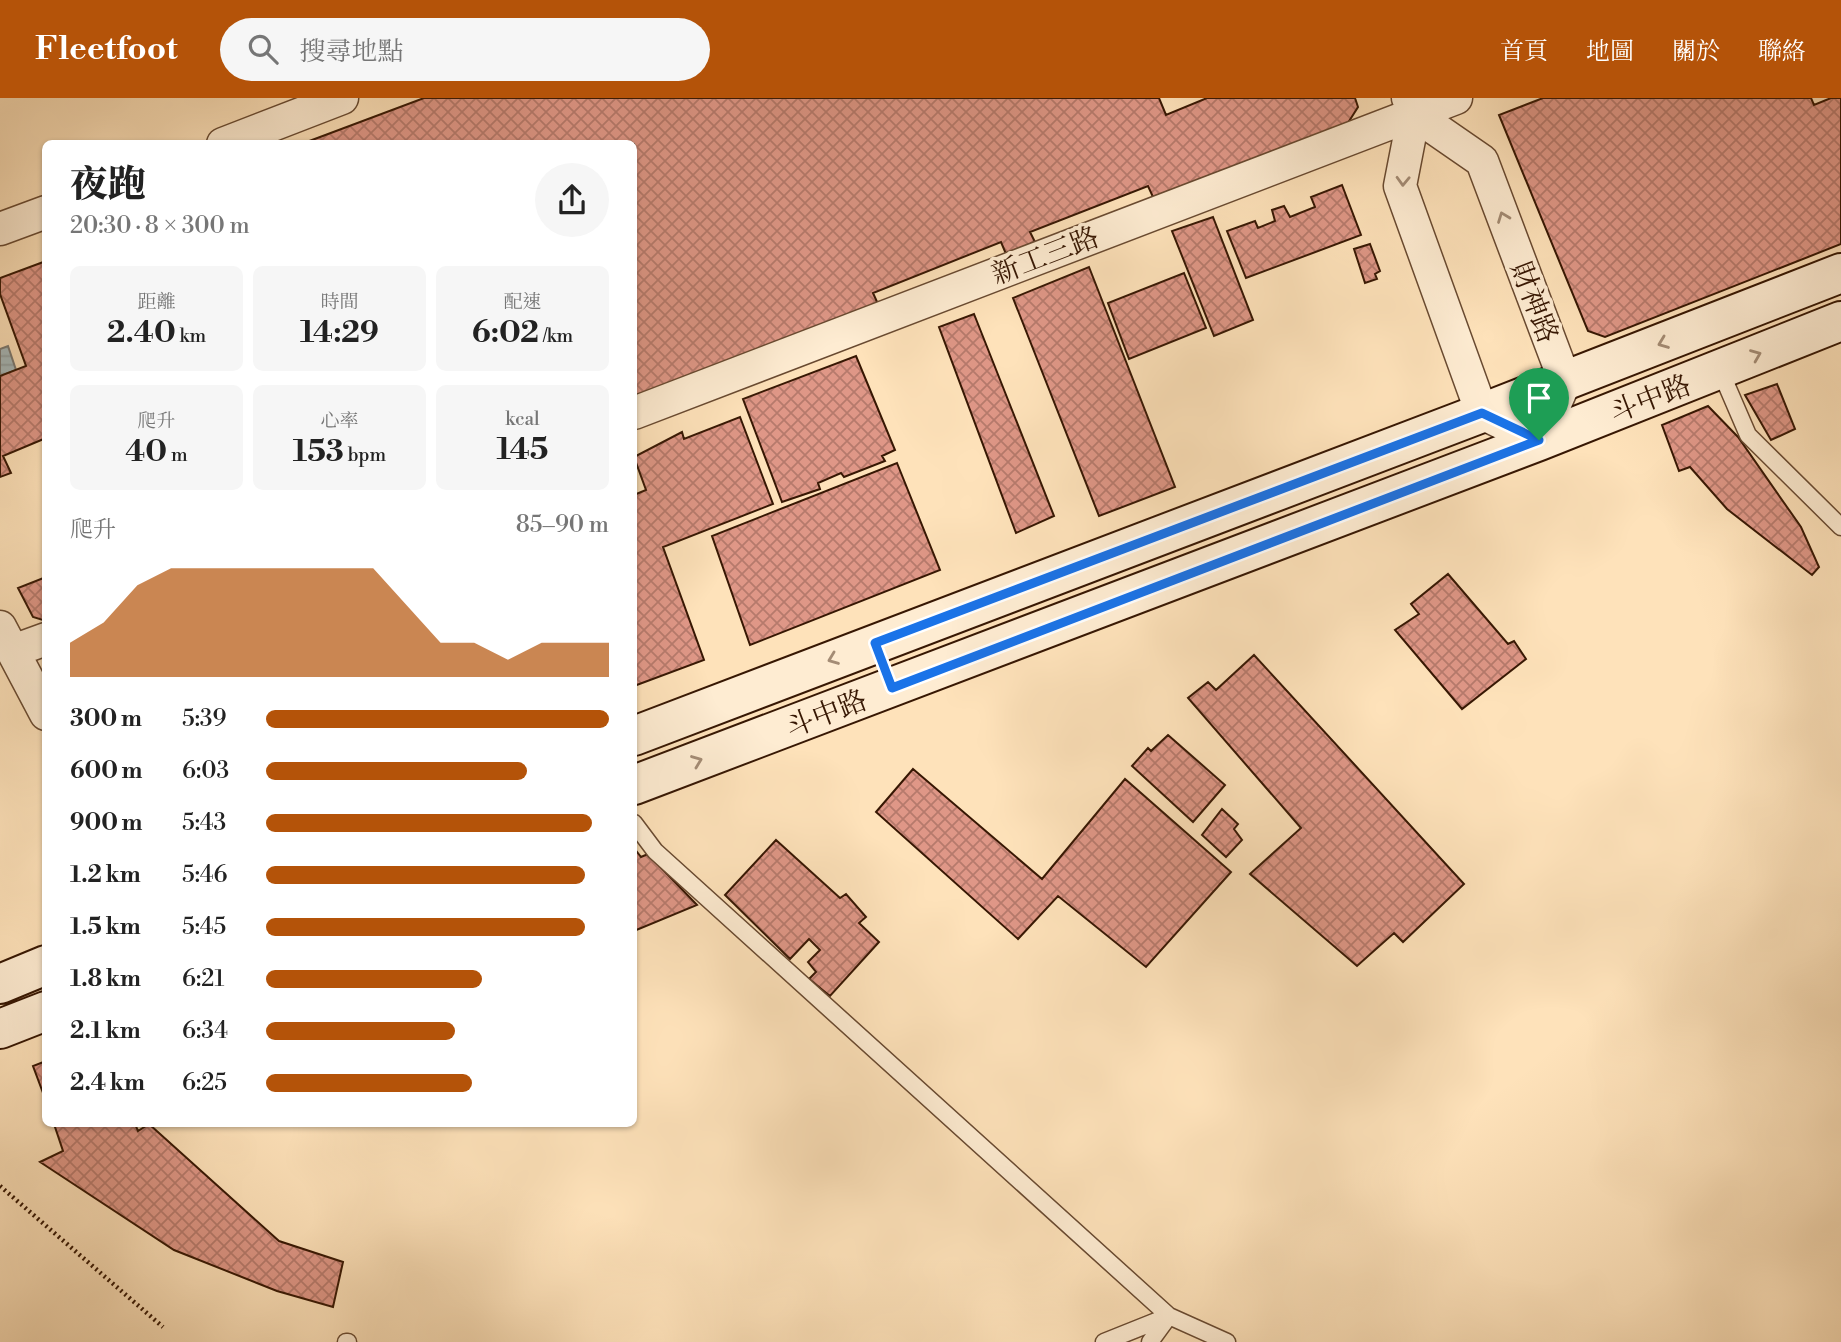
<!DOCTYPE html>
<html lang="zh-TW">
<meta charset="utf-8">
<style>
:root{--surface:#fff;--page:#f6f6f6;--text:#222;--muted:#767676;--accent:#b45309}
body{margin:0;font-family:"Libre Bodoni","Noto Serif TC",serif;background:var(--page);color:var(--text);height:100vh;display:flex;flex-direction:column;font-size:26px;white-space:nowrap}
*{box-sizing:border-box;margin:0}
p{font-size:23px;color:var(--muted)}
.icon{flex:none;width:38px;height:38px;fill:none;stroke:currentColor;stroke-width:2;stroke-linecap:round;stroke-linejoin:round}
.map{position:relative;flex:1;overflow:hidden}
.sheet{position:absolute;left:42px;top:42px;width:595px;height:987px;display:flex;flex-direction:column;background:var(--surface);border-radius:10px;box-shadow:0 2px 5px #0004}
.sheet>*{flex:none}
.pin{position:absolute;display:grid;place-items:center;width:60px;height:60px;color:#fff;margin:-72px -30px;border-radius:50% 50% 50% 0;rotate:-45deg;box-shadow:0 0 7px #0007}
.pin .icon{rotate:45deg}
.round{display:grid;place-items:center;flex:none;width:74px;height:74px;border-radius:37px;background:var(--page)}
.head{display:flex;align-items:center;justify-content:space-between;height:119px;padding:0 28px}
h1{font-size:38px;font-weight:800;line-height:52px}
.metrics{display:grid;grid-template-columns:repeat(3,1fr);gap:10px;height:119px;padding:7px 28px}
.metrics div{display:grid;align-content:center;border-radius:10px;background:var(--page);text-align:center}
.metrics b{font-size:30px;font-weight:800}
.metrics small{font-size:19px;font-weight:400}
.metrics p{font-size:19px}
.chart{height:196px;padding:14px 28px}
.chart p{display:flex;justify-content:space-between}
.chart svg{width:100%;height:126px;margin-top:7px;fill:var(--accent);opacity:.7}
ul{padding:0 28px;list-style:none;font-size:23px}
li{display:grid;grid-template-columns:112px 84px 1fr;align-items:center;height:52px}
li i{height:18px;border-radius:9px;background:var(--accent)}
header{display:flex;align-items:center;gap:42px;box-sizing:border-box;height:98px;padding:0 35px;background:var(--accent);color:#fff}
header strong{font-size:33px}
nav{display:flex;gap:38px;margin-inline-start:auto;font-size:24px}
.search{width:490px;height:63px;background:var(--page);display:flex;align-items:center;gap:18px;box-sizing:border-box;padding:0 24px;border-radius:38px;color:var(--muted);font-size:26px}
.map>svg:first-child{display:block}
</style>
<header>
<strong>Fleetfoot</strong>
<div class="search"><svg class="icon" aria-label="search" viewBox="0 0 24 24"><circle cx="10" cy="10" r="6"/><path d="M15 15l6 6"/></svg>搜尋地點</div>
<nav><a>首頁</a><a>地圖</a><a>關於</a><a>聯絡</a></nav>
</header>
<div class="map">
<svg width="1841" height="1244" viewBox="0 0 1841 1244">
<defs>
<pattern id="water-rules" width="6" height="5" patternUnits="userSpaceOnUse" patternTransform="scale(1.75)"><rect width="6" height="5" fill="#a6babc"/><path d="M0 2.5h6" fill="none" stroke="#909fa0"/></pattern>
<pattern id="building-cross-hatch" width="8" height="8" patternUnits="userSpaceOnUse" patternTransform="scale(1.75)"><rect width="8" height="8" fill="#df9787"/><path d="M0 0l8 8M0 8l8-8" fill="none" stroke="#b67a6c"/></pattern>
</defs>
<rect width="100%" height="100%" fill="#fee2ba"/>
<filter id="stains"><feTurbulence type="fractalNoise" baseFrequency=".00286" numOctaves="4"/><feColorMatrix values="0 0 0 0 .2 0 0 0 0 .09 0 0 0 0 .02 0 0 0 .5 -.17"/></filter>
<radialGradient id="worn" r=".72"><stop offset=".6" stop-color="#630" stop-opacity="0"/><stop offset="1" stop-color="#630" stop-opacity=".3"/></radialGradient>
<path fill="url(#water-rules)" stroke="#7a7972" stroke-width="2" d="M8,248L16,272L0,278V251Z"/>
<path fill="url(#building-cross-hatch)" stroke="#371703" stroke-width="2" d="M424,0H1159L1166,17L1207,0H1355L1358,9L1346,28L1153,99L1148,88L1030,134L1035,144L1006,156L1001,144L873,195L878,206L634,301V46L304,45Z
M1543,0H1811L1814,7L1831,0H1841V146L1605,239L1588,233L1499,17Z
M1342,87L1361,137L1246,180L1227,133L1255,123L1258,130L1275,123L1272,112L1284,108L1290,119L1315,109L1311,99Z
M1213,119L1253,222L1214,238L1172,133Z
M1370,146L1380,173L1375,176L1377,181L1365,185L1354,151Z
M46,163V340L3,358L11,375L0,379V278L26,268L0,196V180Z
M1089,169L1175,389L1099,418L1013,200Z
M1184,175L1206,230L1129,261L1108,205Z
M974,216L1054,418L1016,435L939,229Z
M856,258L895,352L882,358L885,363L844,379L841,375L818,385L820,391L782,404L743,301Z
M1777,286L1795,331L1771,342L1745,297Z
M1708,308L1738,339L1801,429L1819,469L1812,477L1727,411L1690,369L1679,373L1662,327Z
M740,319L773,406L663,449L704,562L634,588V397L646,392L634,359L682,334L684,341Z
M897,365L940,472L750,547L712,438Z
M1448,476L1508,546L1514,543L1526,561L1462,611L1395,532L1419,516L1411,506Z
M46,479V523L33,519L18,490Z
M1254,557L1464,786L1403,844L1394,835L1357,868L1250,776L1301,730L1188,600L1208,584L1216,592Z
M1168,637L1225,687L1193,724L1132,668L1148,650L1151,653Z
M913,671L1042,781L1125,681L1231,774L1146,869L1058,798L1018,841L876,714Z
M1222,711L1238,726L1234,731L1242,742L1226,759L1202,737Z
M776,742L840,800L846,796L866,819L859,825L879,844L830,898L809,881L816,874L808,864L820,852L809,841L790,861L725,797Z
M634,750L641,759L648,756L697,807L634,833Z
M46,963V1003L33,968Z
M54,1026H135L138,1033L149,1026L279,1143L343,1164L333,1209L277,1193L174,1152L40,1064L63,1053Z"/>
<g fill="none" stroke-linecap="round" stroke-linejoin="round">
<g stroke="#694a31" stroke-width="19">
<path id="lane" d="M1720,272L1748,337L1841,429
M634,725L655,753L1169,1218L1227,1244
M346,1244H348
M1104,1244L1169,1218
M1150,1244L1169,1218"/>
</g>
<g stroke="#694a31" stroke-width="35">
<path id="street" d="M1408,0L1414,16L1400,88L1482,315L1539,343L1565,283L1482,63L1414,16
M223,46L342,0
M0,131L46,114
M634,315L1456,0
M0,529L46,616
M13,553L46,541"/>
</g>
<g stroke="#371703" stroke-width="42">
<path id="secondary" d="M634,638L1482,315L1841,175
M634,687L1539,343L1841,223
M0,886L46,867
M0,931L46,913"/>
</g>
<path stroke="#371703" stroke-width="4.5" stroke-dasharray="2 3.5" stroke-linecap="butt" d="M0,1088L163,1229"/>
<use href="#lane" stroke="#feecd2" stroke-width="16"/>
<use href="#street" stroke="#feecd2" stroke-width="32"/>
<use href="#secondary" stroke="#feecd2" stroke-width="38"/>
</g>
<defs><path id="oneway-chevron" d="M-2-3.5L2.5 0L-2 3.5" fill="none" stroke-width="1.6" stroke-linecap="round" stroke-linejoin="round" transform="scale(1.75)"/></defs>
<g stroke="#a48c75">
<use href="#oneway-chevron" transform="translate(1403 83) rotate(92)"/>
<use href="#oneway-chevron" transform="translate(1503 119) rotate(-111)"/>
<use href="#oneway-chevron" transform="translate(1663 245) rotate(159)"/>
<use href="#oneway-chevron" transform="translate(1756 257) rotate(-22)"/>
<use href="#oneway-chevron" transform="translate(833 561) rotate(159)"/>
<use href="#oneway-chevron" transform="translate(697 663) rotate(-21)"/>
</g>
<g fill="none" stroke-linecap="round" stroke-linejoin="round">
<g stroke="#fff" stroke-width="14">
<path id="route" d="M1482,315L1539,342L892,590L875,545Z"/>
</g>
<use href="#route" stroke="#1a73e8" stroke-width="9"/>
</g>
<g text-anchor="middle" stroke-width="7" stroke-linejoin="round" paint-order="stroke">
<g font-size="28" fill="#371703" stroke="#feecd2">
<text transform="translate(1045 157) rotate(-21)" y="10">新工三路</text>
<text transform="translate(1535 204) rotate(69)" y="10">財神路</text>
<text transform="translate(1650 300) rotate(-21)" y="10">斗中路</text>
<text transform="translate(826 615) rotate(-21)" y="10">斗中路</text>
</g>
</g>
<rect width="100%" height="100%" filter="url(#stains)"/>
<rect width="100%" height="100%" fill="url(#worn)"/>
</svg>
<div class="pin" style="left:1539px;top:342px;background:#1e9e55"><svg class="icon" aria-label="arrive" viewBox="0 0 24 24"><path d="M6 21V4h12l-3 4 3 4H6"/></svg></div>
<section class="sheet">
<div class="head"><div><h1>夜跑</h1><p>20:30 · 8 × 300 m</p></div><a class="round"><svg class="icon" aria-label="share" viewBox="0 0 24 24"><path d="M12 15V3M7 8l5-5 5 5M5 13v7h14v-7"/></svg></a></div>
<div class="metrics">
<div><p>距離</p><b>2.40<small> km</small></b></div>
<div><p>時間</p><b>14:29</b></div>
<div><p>配速</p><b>6:02<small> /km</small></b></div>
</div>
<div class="metrics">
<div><p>爬升</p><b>40<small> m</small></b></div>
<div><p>心率</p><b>153<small> bpm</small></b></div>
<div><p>kcal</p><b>145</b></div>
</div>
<div class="chart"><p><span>爬升</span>85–90 m</p>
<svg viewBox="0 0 160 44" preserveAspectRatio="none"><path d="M0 44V32L10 25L20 12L30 6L40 6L50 6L60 6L70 6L80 6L90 6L100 19L110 32L120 32L130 38L140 32L150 32L160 32V44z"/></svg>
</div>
<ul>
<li><b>300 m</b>5:39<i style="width:100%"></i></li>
<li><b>600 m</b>6:03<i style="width:76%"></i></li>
<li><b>900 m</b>5:43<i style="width:95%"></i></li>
<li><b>1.2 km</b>5:46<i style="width:93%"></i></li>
<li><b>1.5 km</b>5:45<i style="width:93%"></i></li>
<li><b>1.8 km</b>6:21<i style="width:63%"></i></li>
<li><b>2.1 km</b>6:34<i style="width:55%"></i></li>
<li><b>2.4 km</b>6:25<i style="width:60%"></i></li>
</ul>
</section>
</div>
